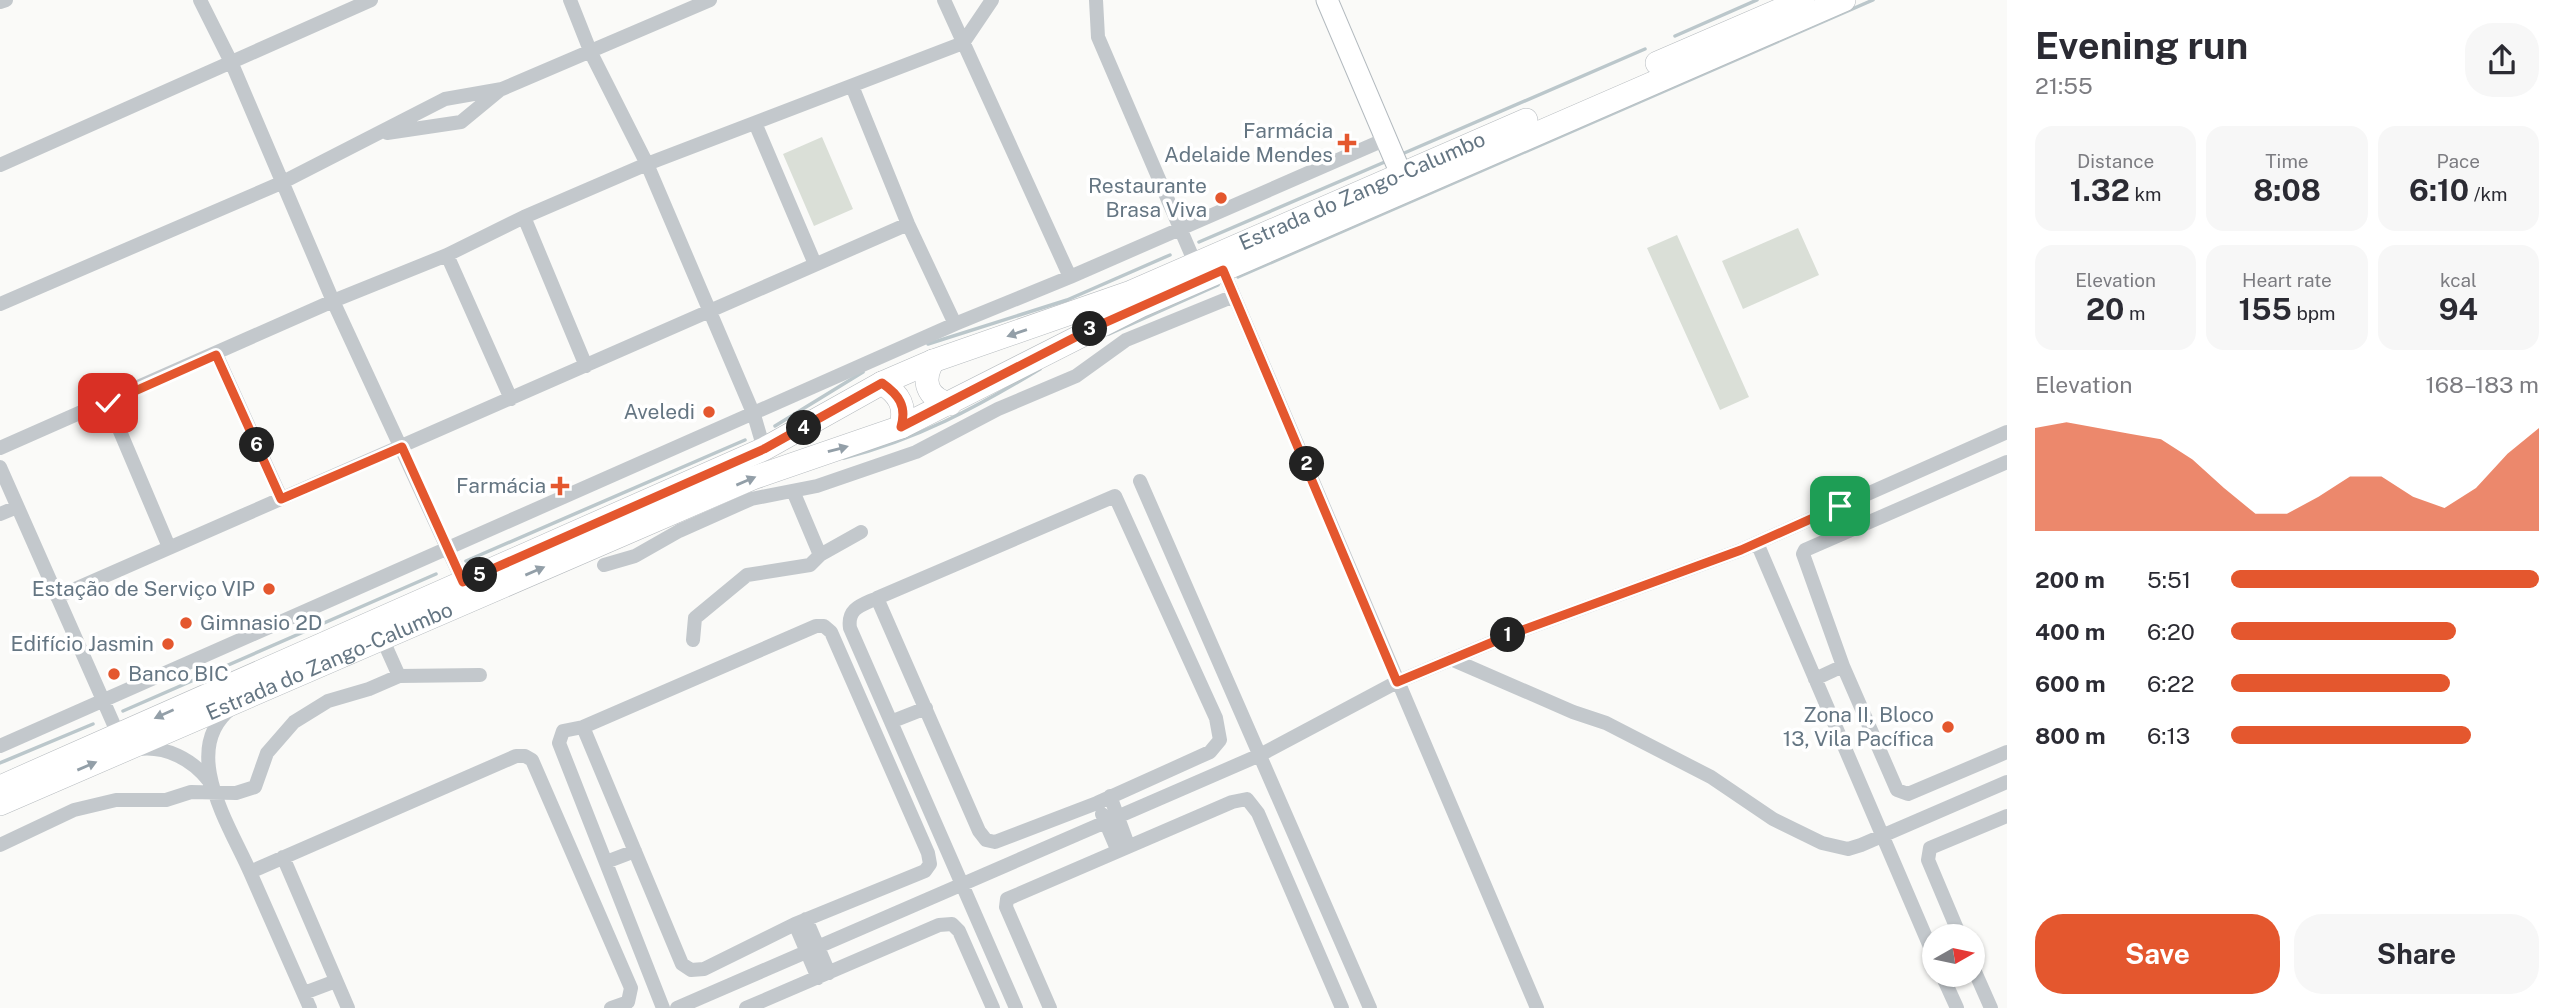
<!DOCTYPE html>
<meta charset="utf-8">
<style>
:root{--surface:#fff;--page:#f7f7f7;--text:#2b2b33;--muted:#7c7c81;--accent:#e4572e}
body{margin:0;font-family:"Public Sans",sans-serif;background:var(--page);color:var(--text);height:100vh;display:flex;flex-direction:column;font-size:26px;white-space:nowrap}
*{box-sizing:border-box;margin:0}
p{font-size:23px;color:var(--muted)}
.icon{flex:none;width:38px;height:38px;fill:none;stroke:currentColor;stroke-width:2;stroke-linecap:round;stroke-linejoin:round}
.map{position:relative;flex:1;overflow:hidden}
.panel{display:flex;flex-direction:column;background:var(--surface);width:560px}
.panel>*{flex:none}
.needle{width:46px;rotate:81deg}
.fabs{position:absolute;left:1922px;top:924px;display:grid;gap:14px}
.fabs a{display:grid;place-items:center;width:63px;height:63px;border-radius:50%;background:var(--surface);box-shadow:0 2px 5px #0004;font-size:35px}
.pin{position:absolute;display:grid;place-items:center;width:60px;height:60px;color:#fff;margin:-30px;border-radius:14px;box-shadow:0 4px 10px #0006}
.km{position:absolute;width:35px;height:35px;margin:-18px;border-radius:50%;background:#222;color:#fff;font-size:19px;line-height:35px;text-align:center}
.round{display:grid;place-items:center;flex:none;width:74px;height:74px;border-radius:28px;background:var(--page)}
.headline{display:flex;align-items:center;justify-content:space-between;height:119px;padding:0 28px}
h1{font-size:38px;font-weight:700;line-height:52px}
.figures{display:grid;grid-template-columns:repeat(3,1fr);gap:10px;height:119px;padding:7px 28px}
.figures div{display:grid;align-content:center;border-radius:18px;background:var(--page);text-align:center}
.figures b{font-size:30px;font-weight:700}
.figures small{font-size:19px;font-weight:400}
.figures p{font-size:19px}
.chart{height:196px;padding:14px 28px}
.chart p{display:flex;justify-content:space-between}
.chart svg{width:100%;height:126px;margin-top:7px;fill:var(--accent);opacity:.7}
.cta{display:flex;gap:14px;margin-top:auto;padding:14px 28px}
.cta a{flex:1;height:80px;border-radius:28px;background:var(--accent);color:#fff;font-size:28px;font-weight:700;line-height:80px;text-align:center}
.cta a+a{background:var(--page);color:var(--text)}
ul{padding:0 28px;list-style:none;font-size:23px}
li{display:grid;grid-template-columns:112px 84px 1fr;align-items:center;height:52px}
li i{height:18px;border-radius:9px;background:var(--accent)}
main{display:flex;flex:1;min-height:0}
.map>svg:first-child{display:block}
</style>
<main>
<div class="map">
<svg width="2007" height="1008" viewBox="0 0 2007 1008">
<rect width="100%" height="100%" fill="#fafaf8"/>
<path fill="#dadfd7" d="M822,137L853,209L814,226L783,154Z
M1798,228L1819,275L1743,309L1722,261Z
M1677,235L1749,397L1720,410L1647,248Z"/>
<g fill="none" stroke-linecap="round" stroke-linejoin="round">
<path stroke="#bbc7cb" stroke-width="3.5" d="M1675,36L1757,0
M1402,154L1645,49
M1199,242L1387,161
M1238,277L1873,0
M1109,334L1218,285
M928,344L1067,300L1170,255
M775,426L863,372
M844,458C916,440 977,407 1040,369
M466,561L745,440
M123,711L436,574
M0,763L93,724"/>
<g stroke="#b3babf" stroke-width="23">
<path id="secondary" d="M1327,0L1401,174"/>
</g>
<g stroke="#b5babe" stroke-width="24">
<g id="primary">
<path d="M1657,63L1803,0"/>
<path d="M933,361C921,381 927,398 950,404"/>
<path d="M882,383C900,395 906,406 901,427"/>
<path id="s1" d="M0,787L764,449L882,383L933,361L1131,292L1526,120"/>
<path id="s2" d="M0,804L753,478L901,427L1140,306L1844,0"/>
</g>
</g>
<path stroke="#c3c8cc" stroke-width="14" d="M200,0L232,64L333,301L463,582
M570,0L591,53L647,164L754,415L764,449
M944,0L1070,277
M1096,0L1098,37L1195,263
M0,2L6,0
M852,86L908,224L955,324
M755,123L815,264
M387,133L461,122L501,89
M0,165L371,0
M524,217L586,366
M447,255L511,399
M1223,270L1537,1008
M0,304L281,183L445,99L502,89L710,0
M216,354L281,498
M108,403L169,547
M0,448L333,301L447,255L524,217L647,164L963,43L992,0
M2007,462L1805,550L1803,554L1843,666L1897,790L1908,794L2007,752
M0,467L118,734
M1140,481L1370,1008
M793,491L820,555
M1115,496L1216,718L1220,740L1210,752L1097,803L995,842L986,840L979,831L877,598Z
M0,514L17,507
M1757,543L1934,956
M604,565L635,556L679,531L751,499L817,486L916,452L998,409L1076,376L1126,340L1234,296
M57,597L908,224
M877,598C862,605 847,608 850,628L1016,1008
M382,638L399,676
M693,640L695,618L747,575L810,565L820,555L861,532
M1451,659L1573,712L1606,723L1711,777L1773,819L1822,843L1848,849L1861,845L2007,782
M1815,679L1843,666
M232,708C178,749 230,826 250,872
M893,721L926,708
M583,727L682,964L691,970L704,969L795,924L925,871L930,864L928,853L831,632L824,626H816L583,727L563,731L559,743L663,1008
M0,746L955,324L1070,277L1386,139
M139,749C166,746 192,759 209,781
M1110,796L1128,845
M1102,814L1117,849
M0,845L74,810L116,800H166L191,792L236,793L255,787L267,753L294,722L328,701L369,689L399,676L480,675
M283,857L348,1008
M606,862L635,851
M806,919L829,973
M795,924L818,978
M1960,936L1928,860L1930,848L2007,816
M1972,965L1991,1008
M1942,975L1957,1008
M1945,982L1962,975
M304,993L336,981
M310,1008L250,872L516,756H525L532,760L631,988L628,1002L611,1008
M677,1008L1260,755L1397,682L1512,634L1741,550L2007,432
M746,1008L939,925L952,924L959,931L993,1008
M1050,1008L1006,907L1007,899L1232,802L1247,799L1258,813L1342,1008"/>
<use href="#secondary" stroke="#fff" stroke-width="21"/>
<use href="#primary" stroke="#fff" stroke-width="23"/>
</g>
<defs><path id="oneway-solid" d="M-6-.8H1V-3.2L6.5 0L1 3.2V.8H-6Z" transform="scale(1.75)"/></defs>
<g fill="#939fa8">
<use href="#oneway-solid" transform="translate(1017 333) rotate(161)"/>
<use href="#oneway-solid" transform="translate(838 449) rotate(-15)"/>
<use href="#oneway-solid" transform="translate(746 481) rotate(-23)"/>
<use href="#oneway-solid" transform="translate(535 571) rotate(-23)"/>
<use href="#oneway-solid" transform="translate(164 714) rotate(156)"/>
<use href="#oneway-solid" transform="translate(87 766) rotate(-23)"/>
</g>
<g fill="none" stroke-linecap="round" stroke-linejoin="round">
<g stroke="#fff" stroke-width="14">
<path id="route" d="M108,403L216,355L281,499L402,447L463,582L764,449L882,383C899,395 907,406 901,427L1093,328L1223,270L1397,682L1517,632L1741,550L1840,506"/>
</g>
<use href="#route" stroke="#e4572e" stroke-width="9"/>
</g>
<g fill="#e4572e" stroke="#fff" stroke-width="2.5">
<path d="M1343.5 132.5h7v7h7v7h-7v7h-7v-7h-7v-7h7z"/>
<circle cx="1221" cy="198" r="7"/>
<circle cx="709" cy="412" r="7"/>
<path d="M556.5 475.5h7v7h7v7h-7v7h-7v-7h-7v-7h7z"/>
<circle cx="269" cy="589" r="7"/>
<circle cx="186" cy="623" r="7"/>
<circle cx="168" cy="644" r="7"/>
<circle cx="114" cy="674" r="7"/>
<circle cx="1948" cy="727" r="7"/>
</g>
<g text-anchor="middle" stroke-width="7" stroke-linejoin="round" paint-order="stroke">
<g font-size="21" fill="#657683" stroke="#fff" text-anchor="end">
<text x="1333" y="138">Farmácia<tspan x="1333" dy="24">Adelaide Mendes</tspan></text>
<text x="1207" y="193">Restaurante<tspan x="1207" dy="24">Brasa Viva</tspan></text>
<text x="695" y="419">Aveledi</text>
<text x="546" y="493">Farmácia</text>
<text x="255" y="596">Estação de Serviço VIP</text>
<text x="200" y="630" text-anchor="start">Gimnasio 2D</text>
<text x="154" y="651">Edifício Jasmin</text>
<text x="128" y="681" text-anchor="start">Banco BIC</text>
<text x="1934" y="722">Zona II, Bloco<tspan x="1934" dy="24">13, Vila Pacífica</tspan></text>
</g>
<g font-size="21" fill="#657683" stroke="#fff">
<text dy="7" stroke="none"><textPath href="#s1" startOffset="1488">Estrada do Zango-Calumbo</textPath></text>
<text dy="7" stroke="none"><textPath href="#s2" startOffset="359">Estrada do Zango-Calumbo</textPath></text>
</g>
</g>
</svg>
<div class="fabs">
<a><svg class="needle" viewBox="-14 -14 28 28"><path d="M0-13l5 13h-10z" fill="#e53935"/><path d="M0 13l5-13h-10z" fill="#7c7c81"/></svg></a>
</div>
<div class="pin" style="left:1840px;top:506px;background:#1e9e55"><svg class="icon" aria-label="arrive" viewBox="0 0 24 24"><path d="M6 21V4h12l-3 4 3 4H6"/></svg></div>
<div class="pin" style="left:108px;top:403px;background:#d93025"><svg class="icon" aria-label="check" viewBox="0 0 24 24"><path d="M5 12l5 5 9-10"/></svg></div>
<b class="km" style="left:1508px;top:635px">1</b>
<b class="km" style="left:1307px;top:464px">2</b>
<b class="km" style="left:1090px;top:329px">3</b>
<b class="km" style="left:804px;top:428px">4</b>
<b class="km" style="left:480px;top:575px">5</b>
<b class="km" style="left:257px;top:445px">6</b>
</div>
<section class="panel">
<div class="headline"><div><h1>Evening run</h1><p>21:55</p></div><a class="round"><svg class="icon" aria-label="share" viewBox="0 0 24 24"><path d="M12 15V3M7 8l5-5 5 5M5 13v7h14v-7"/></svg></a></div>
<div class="figures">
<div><p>Distance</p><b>1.32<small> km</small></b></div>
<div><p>Time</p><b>8:08</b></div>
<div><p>Pace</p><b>6:10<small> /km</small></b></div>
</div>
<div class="figures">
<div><p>Elevation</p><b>20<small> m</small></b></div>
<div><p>Heart rate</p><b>155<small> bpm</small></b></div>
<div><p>kcal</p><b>94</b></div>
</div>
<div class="chart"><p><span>Elevation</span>168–183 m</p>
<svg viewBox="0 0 160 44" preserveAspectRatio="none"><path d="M0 44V8L10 6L20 8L30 10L40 12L50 19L60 29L70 38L80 38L90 32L100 25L110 25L120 32L130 36L140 29L150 17L160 8V44z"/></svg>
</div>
<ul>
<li><b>200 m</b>5:51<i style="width:100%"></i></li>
<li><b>400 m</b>6:20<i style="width:73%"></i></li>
<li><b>600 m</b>6:22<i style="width:71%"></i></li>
<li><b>800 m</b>6:13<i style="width:78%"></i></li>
</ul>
<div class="cta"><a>Save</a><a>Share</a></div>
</section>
</main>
